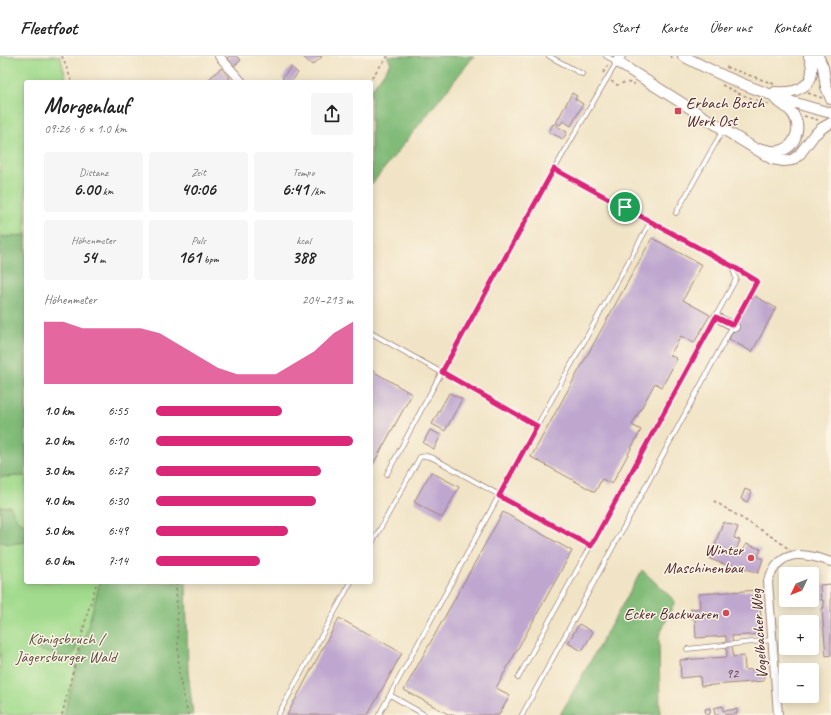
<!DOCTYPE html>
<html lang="de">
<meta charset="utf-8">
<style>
:root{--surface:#fff;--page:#f6f6f6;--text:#222;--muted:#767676;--line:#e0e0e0;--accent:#db2777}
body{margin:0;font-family:Caveat,sans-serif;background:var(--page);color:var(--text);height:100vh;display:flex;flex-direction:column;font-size:15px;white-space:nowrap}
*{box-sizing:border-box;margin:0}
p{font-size:13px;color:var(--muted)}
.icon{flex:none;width:22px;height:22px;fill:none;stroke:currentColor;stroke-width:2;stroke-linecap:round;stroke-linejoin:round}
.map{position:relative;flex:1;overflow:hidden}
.drawer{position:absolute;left:24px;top:24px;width:349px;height:504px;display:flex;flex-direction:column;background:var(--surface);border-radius:4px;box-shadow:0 2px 10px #0003}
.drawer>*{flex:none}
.needle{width:26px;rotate:227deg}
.fabs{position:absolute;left:779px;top:511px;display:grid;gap:8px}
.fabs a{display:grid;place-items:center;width:40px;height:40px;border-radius:4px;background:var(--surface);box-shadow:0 2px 10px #0003;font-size:20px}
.pin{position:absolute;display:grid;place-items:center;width:34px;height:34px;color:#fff;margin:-17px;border:2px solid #fff;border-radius:50%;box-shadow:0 1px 4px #0007}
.round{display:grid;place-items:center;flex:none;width:42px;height:42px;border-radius:4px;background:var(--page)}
.summary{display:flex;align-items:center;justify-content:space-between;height:68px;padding:0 20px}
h1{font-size:22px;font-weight:800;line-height:30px}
.stats{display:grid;grid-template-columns:repeat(3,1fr);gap:6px;height:68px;padding:4px 20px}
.stats div{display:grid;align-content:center;border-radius:4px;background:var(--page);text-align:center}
.stats b{font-size:17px;font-weight:800}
.stats small{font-size:11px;font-weight:400}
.stats p{font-size:11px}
.chart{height:112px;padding:8px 20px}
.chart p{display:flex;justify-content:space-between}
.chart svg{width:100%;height:72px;margin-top:4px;fill:var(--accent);opacity:.7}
ul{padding:0 20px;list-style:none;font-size:13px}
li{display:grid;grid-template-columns:64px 48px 1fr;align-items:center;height:30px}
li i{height:10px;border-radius:5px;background:var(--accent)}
header{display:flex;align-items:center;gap:24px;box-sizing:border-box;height:56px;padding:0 20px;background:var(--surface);border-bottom:1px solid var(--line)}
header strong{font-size:19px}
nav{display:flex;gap:22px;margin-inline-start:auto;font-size:14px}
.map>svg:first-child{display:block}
</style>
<header>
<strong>Fleetfoot</strong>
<nav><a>Start</a><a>Karte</a><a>Über uns</a><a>Kontakt</a></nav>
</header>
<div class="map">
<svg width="831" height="659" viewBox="0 0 831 659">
<rect width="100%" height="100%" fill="#fcf5e5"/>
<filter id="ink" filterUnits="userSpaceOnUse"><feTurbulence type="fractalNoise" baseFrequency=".025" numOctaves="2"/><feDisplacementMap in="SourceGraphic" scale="8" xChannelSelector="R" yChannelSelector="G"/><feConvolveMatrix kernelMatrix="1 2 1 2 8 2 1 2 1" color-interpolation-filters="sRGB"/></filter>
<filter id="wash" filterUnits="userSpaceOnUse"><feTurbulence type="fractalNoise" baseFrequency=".012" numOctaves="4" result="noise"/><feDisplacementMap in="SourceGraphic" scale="16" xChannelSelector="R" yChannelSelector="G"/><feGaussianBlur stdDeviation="0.9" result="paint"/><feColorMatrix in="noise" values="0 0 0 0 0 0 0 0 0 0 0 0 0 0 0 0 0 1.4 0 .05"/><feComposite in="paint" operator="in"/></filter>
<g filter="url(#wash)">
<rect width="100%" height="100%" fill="#f1e4c6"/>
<path fill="#a2db8d" stroke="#767d5c" d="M0,0H60L67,26H26V526H158L111,659H0Z"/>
<path fill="#81bb78" stroke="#666d52" d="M387,0H474L371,129V34L391,7Z
M26,179V420L0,421V181Z
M10,450L18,465L26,469V486L10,488L0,486V451Z
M642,514L675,545L659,580L660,659H560Z
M100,526H186L188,615L193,659H64Z
M70,585L76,587C77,595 74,599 67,602L38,594L34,591L41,588L51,589L58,586Z"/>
<g id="blocks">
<path fill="#bea6cf" d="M230,0H236L241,4L234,10L227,2Z
M302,0H321L322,1L312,9Z
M291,11L298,17L291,26H287L282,22Z
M221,12L230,22L225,26H220L216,22L212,26L209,23Z
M572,37L577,40L575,43L583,48L571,70L563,65L560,69L556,67Z
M553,68L567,76L563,83L549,76Z
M652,182L702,209L683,244L710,259L694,287L681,280L670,299L677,303L662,331L655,327L632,369L641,374L612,428L602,423L595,436L531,401Z
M753,239L776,252L752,296L729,283Z
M371,314L412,338L371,412Z
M449,337L462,343L445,375L432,368Z
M430,374L441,379L434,393L423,387Z
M431,416L459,431L442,462L414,446Z
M745,433L752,436L747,446L741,443Z
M503,456L572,495L496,632L510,639L499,659H450L404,634Z
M723,466L738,471L734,482L740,484L735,497L741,499L746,488L761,493L758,501L763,503L758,517L738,510L737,513L710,503Z
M799,513L800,518H792V514Z
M831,528V599L826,600L822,552H824L823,544H821L820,529Z
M759,534L762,578L732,580L733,601L744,600L745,614L764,613V625L701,630L700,620L681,622L680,604L727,601L726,580L696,582L695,562H691V553L700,552L699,538Z
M339,562L402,597L368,659H287Z
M579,568L593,576L582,595L568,587Z
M723,650V655L737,653V658L715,659L714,652Z
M710,652V658L706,659L705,653Z"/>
</g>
</g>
<g filter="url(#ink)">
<use href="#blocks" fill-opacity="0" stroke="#9e8278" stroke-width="1"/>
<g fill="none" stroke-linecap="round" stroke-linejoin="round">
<g stroke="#9e8278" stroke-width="5.5">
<path id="service" d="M549,0L582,18
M676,157L723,74
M371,277L537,370
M387,418C461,279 536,141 617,6L606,0
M371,489L420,401L426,400L433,402L591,490
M687,593L772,584
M518,622L736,223L732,210L554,113
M390,639L425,659
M278,659L351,526
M379,659L537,370L651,165
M522,659L757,225L733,210"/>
</g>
<g stroke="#9e8278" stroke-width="10">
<path id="minor" d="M219,0L242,26
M716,261L735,271
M778,659L768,525C780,492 803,496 831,506"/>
</g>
<g stroke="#9e8278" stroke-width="12">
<path id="tertiary" d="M620,0L617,6L723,73L772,103L784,105L792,104L799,99L814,79L822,72L831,67
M683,0C730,25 780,44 831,57
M818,0L823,11L826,31L831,43
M775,36C799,38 820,28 809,0
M761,93C767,94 773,96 779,95C796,92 802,71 793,58C789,52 782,48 776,44"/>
</g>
<path stroke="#9e8278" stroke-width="1.5" stroke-dasharray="3 3" stroke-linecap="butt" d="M62,0L72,26
M670,0L675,3
M726,11L774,28
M603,17L609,7
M611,25L617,29L626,26L635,28
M368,26L388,0
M722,29L740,38L770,49
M808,37L822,42
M804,60L818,64
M714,445L777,484L790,494
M176,526L179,620L188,659
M62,659L88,555L97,526"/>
<use href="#service" stroke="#fff" stroke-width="4"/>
<use href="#minor" stroke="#fff" stroke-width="8"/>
<use href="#tertiary" stroke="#fff" stroke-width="10"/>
</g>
</g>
<g fill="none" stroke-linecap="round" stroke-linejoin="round" filter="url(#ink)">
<g stroke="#fff" stroke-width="8">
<path id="route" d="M554,113L732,210L757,225L733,269L716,261L591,490L499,440L537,370L442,316Z"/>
</g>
<use href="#route" stroke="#db2777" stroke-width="5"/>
</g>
<g fill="#d1495b" stroke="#fcf5e5" stroke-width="1.5">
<rect x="674" y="51" width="8" height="8" rx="2"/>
<circle cx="751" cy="502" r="4"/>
<circle cx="726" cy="557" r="4"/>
</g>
<g text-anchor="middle" stroke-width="3" stroke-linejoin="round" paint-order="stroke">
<g font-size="14" fill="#674154">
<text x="732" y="622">92</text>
</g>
<g font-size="16" fill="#4a1f2b" stroke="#fcf5e5" text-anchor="end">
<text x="686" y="52" text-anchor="start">Erbach Bosch<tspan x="686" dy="18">Werk Ost</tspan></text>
<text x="743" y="499">Winter<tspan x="743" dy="18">Maschinenbau</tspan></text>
<text x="718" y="563">Ecker Backwaren</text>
</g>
<g font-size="16" fill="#4a1f2b" stroke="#fcf5e5">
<text transform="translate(758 578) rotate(-94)" y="6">Vogelbacher Weg</text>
</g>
<g font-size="16" fill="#604e44" stroke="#fcf5e5">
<text x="66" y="588">Königsbruch /<tspan x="66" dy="18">Jägersburger Wald</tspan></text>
</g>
</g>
</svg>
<div class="fabs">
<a><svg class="needle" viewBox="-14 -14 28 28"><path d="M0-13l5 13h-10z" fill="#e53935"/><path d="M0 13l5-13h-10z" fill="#767676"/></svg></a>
<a>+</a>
<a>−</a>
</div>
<div class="pin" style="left:625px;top:151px;background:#1e9e55"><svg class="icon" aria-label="arrive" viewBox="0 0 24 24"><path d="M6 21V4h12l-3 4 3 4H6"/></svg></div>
<section class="drawer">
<div class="summary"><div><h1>Morgenlauf</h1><p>09:26 · 6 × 1.0 km</p></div><a class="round"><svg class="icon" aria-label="share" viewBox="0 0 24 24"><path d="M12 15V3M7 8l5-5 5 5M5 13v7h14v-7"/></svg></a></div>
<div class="stats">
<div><p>Distanz</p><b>6.00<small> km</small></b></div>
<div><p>Zeit</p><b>40:06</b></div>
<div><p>Tempo</p><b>6:41<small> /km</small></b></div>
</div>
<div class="stats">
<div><p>Höhenmeter</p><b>54<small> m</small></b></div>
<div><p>Puls</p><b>161<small> bpm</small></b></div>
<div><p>kcal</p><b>388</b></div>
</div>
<div class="chart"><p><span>Höhenmeter</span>204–213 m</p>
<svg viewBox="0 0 160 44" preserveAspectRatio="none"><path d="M0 44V6L10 6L20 10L30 10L40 10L50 10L60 13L70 20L80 27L90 34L100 38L110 38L120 38L130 31L140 24L150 13L160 6V44z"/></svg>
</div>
<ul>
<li><b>1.0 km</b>6:55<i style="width:64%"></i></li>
<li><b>2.0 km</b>6:10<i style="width:100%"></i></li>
<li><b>3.0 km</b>6:27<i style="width:84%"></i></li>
<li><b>4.0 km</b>6:30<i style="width:81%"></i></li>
<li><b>5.0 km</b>6:49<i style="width:67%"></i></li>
<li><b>6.0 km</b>7:14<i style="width:53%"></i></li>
</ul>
</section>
</div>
